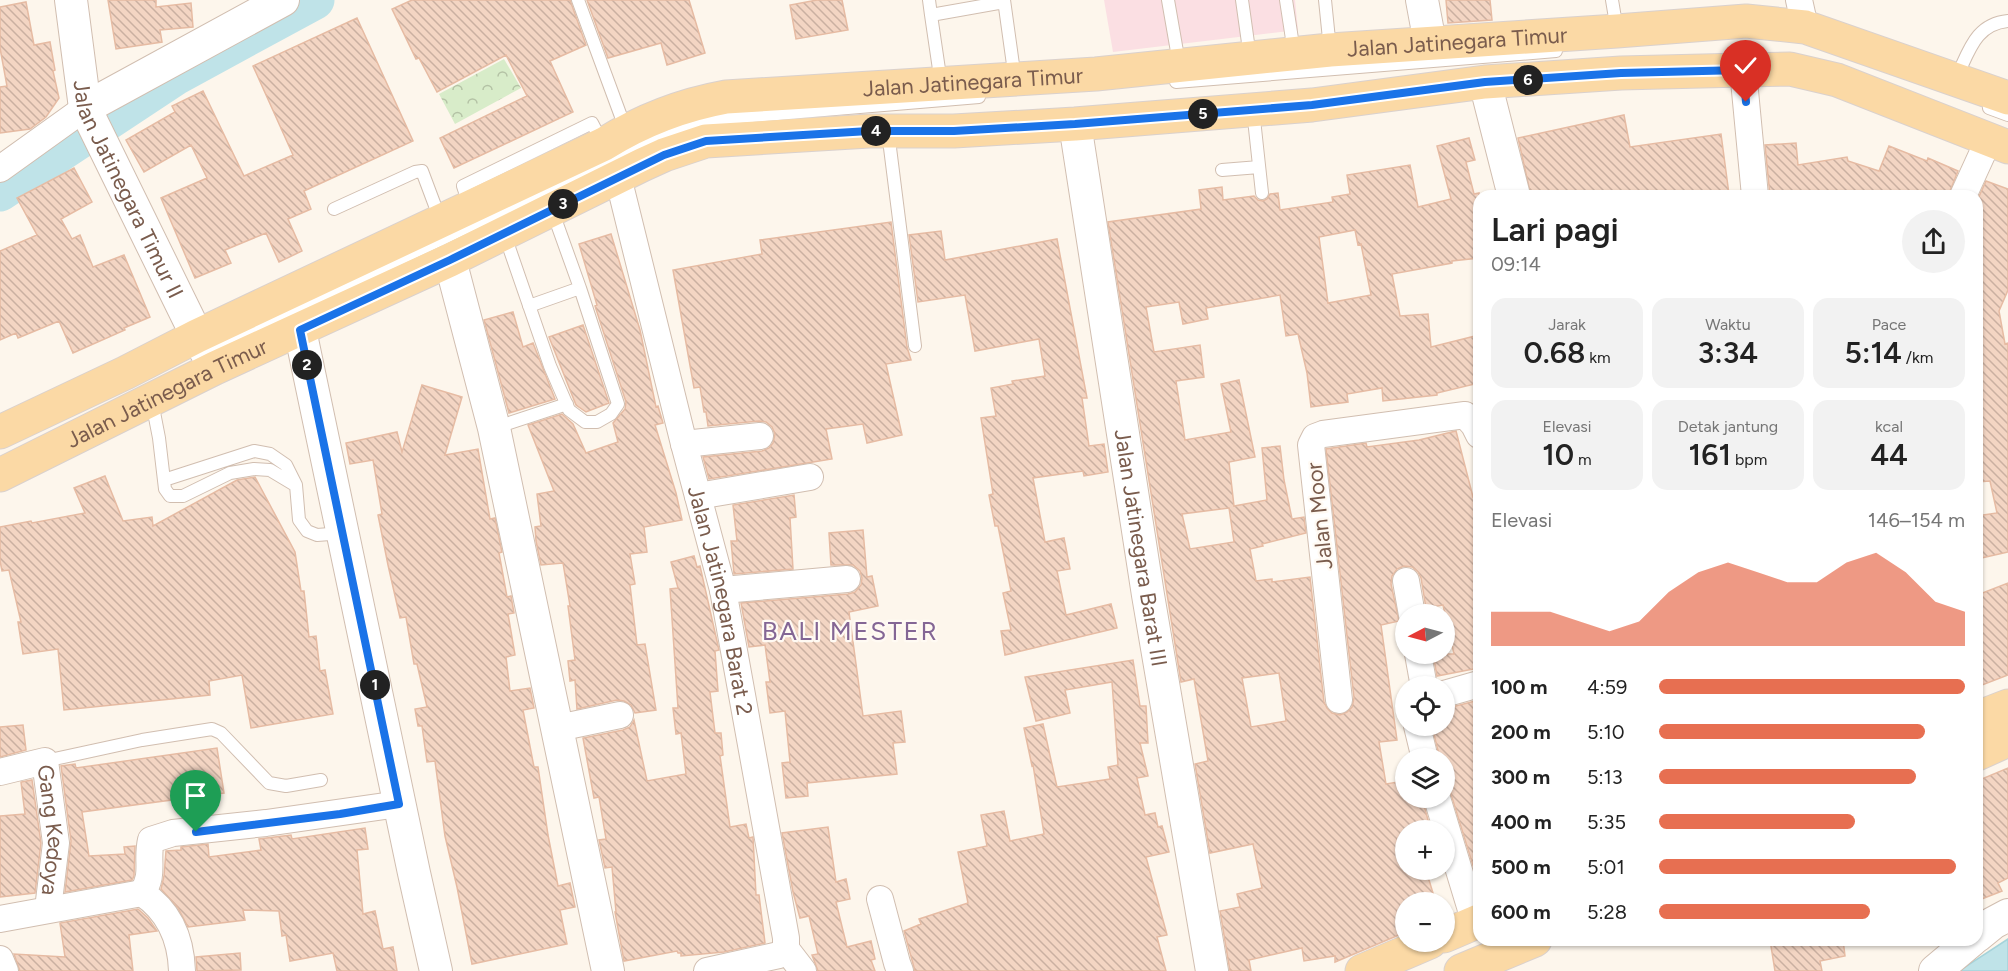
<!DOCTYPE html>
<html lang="id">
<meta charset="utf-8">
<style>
:root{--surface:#fff;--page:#f2f2f2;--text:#222;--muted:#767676;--accent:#e76f51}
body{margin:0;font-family:Figtree,sans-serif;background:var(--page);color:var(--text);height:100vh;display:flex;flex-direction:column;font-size:22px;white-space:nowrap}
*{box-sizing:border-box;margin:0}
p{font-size:20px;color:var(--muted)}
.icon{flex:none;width:33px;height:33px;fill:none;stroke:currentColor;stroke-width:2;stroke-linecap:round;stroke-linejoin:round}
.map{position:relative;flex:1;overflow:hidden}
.drawer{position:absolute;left:1473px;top:190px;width:510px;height:756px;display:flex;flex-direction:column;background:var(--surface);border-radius:18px;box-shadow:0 2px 4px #0004}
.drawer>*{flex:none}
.needle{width:39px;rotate:264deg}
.fabs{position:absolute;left:1395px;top:604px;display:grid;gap:12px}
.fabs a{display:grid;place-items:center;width:60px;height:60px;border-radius:50%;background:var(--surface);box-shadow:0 2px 4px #0004;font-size:30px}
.pin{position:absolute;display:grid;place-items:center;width:51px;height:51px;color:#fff;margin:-62px -26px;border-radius:50% 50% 50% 0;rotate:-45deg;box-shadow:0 0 6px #0007}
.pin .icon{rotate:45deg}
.km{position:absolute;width:30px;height:30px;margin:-15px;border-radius:50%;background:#222;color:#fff;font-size:16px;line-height:30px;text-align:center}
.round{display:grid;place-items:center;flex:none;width:63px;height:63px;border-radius:32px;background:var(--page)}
.overview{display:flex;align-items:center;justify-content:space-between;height:102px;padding:0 18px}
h1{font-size:33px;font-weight:600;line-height:45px}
.stats{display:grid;grid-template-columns:repeat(3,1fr);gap:9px;height:102px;padding:6px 18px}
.stats div{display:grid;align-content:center;border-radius:15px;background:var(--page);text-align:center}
.stats b{font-size:30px;font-weight:600}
.stats small{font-size:16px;font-weight:400}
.stats p{font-size:16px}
.chart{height:168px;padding:12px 18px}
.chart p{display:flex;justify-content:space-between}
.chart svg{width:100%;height:108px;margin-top:6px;fill:var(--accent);opacity:.7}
ul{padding:0 18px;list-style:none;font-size:20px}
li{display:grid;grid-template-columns:96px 72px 1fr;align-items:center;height:45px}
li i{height:15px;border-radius:8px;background:var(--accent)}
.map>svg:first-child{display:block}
</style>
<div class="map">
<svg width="2008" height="971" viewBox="0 0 2008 971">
<defs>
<pattern id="park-crowns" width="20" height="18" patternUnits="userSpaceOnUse" patternTransform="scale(1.5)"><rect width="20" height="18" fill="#d8ecc9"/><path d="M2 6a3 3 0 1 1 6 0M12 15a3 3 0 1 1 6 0" fill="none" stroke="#b4c2a5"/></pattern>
<pattern id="building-back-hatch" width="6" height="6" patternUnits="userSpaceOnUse" patternTransform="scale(1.5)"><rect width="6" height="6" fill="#f3d5c3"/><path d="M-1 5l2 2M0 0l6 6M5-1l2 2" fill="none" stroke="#cab0a1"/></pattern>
</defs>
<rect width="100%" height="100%" fill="#fdf6ec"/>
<path fill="#fbdfe3" d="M1104,0H1295L1298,30L1113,52Z"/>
<path fill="url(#park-crowns)" d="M504,59L521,88L455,124L439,94Z"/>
<path fill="#bfe3e8" stroke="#a5d3da" stroke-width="1.5" d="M2008,939V971H1959Z"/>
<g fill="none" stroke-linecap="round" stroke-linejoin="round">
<path stroke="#bfe3e8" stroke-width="39" d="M0,192L177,75L315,0"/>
</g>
<path fill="url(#building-back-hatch)" stroke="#e6bba3" stroke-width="1.5" fill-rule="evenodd" d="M108,0H156V7L191,3L193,27L160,30L162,42L116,49Z
M412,0H570L586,45L550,61L573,112L454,168L440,138L527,96L506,55L437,92L419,58L416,59L392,9Z
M587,0H689L705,53L667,65L661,43L608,58Z
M817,0H842L848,30L796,39L790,5Z
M1446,0H1490L1492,20L1448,23Z
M26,2L34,45L50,42L55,70L53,71L59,98L46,117L30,129L0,133V87L7,86L0,48V7Z
M357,18L413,141L304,191L311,209L288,219L302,251L279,262L266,233L225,250L231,263L195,278L161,198L207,178L191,145L144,172L126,140L175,112L172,106L203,91L244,176L293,155L253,66Z
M1624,115L1630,147L1721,134L1729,194L1714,196H1531L1518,138Z
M1469,138L1475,160L1466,162L1474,194L1479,193V258L1452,261V263L1392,274L1400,316L1428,314L1431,347L1479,335V383L1437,393V395L1383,401L1382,388L1347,394L1348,402L1311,407L1307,373L1298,334L1286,336L1280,295L1206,308L1208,319L1183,324L1179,302L1146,307L1154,352L1200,345L1204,377L1176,381L1185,440L1231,432L1221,384L1239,380L1255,457L1229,462L1234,506L1267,500L1262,448L1280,446L1284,480L1292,519L1304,517L1306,533L1262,544L1263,546L1250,549L1256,581L1272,579V582L1310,577L1324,702L1327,708L1332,713L1340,715L1347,712L1352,707L1354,698L1326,449L1366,443L1367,447L1419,440L1456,431L1473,497L1479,495V668L1437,676L1433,654H1454L1443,605L1426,608L1421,578L1418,572L1412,567L1404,566L1397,569L1392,576L1391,584L1399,621L1381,625L1397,740L1379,742L1386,784L1404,781L1406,798H1422L1431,831H1406V870H1426L1436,903H1406V932L1335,962V956L1304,961L1302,948L1249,960L1251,971H1230L1220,911L1240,907L1237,894L1262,888L1253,844L1210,853L1195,764L1208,761L1194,679L1181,682L1108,222L1201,209L1199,190L1222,187L1223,200L1254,196L1258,200L1263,201L1267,199L1270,194L1278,193L1280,210L1333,202L1332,197L1350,194L1347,175L1410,165L1418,207L1451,199L1437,146ZM1355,230L1358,245L1361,244L1371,295L1328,303L1319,237ZM1229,508L1234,542L1190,549L1182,514ZM1279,673L1286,721L1251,727L1242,678Z
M1796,143L1798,165L1847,157L1848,161L1879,171L1889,146L1927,161L1928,158L1958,171L1948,196H1818L1817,195L1770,196L1765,145Z
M74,168L92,202L61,219L72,239L80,235L93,267L124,255L150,317L124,328L125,330L73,353L59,321L18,338L16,333L0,340V251L37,235L17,198Z
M1986,181L2008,189V290L1999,311L2005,344L2008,343V552L1977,559V516L1997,513L1990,481L1977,482V201Z
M891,222L907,347L911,360L886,364L902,435L867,443L863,424L826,429L832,459L709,479L703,457L762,451L769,448L773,443L775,434L772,427L766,422L759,421L708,426L706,412H704L700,387L694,388L673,270L762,254L760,240Z
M941,231L945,260L1057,239L1087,398H1082L1089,446L1104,444L1108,472L1084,476L1083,471L1033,478L1045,542L1064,538L1070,569L1057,571L1066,615L1111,604L1117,628L1005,655L1001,631L1011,630L1003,593L1011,591L998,526H995L989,495L993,494L981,418L996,416L991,388L1013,384L1012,381L1045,376L1039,339L975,351L965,295L918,302L909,235Z
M611,234L640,330L656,407L658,406L663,423L655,425L676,493L682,520L644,527L647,552L630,554L635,584L630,585L637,645L645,644L656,710L635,713L631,705L624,701L617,700L577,709L575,680L570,681L568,661L575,660L568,606H570L563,563L541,565L536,541L535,527L541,526L537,494L554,491L528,425L562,414L573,424L586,453L618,442L613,423L625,409L626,402L595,306L597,305L579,244Z
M513,312L523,347L533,343L555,399L509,413L484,320Z
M583,325L609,403L586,412L576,405L549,337Z
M422,385L462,397L445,455L478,449L490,519L495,518L502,552L499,553L507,597L511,596L514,613L508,614L515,655L506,657L510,691L530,688L534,708L523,710L534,767H538L548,835L558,886L570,883L575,907L560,910L567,944L472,964L457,887L445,836L435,761L427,762L422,726H418L415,709L427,707L417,664H414L406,617L400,618L388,565L378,515L382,514L373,460L350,464L346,443L397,432L402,452Z
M105,476L123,521L152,517L153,526L237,480L255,477L295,552L301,591H304L309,637L316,636L320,671L325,670L333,714L251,728L242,675L209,681L210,695L64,710L58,649L23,654L18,622H21L9,570L2,571L0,561V527L31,521L32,523L85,513L74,488Z
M794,495L796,517L790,518L793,569L734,574L731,541H737L733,505Z
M863,530L867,577L872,576L878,606L849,612L863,716L901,711L905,742L893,743L897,774L807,783L808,796L786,798L782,763L790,762L785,711L770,713L766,682H770L765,645L749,647L741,603L848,594L855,592L861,585L862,578L860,571L853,565H831L829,533Z
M694,556L697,567L700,566L719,650L715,651L718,691L710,692L715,733H721L723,755L720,756L730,827L746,824L749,838L753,837L756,895H759L765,943L724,952L681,956V953H678L677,951L624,961L615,912H616L612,867L605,868L599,840L606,839L599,797L594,798L583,738L623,730L630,727L634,720L647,781L686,774L681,733L676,734L673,708H678L670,589L678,588L671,562Z
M2008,583V675L1977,687V602L1982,600L1980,594Z
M1133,660L1140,706H1146L1148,743H1140L1148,776L1137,778L1145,815L1155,813L1158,827L1162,826L1169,852L1146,857L1167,935L1157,937L1166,971H915L904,931L921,924L919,919L968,903L958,852L987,846L981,815L1004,811L1010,841L1044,834L1033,765L1032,766L1024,728L1043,724L1057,787L1110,779L1108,767L1118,765L1112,682L1065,690L1070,713L1036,721L1025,677Z
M1479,700V885L1451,794L1444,785V759H1440L1432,726H1444V709Z
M23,725L26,750L0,757V727Z
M217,748L224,793L82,812L89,856L125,854L124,847L135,846L134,876L132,880L65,892L71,841L61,766L75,764L76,768Z
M2008,768V878L1998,883L2002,891L1977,901V781Z
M32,780L41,843L35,893L0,897V816L25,814L21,782Z
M828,827L836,882L846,879L850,899L836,902L847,947L871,941L875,959L871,960L875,971H818L812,955L818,954L809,916L800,918L793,892L782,833Z
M365,828L368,849L357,850L363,914L375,911L383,949L393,947L397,971H337L333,953L290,961L286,935L282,936L279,911L243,910L245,920L188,927L178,908L161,889L164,876L166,851L181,850V847L208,844L209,857L261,850L259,839L291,835L292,839Z
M138,909L148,918L157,931L129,935L133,971H20L14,954L65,957L60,923Z
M1770,940H1843L1845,956L1820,961L1822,971H1775Z
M240,953L241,970L197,971L196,957Z"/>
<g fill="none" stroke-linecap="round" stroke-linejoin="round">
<g stroke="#d1beb0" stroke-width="14">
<path id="service" d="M578,0L626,130
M929,0L931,15
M1004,0L1015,79
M1168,0L1179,63
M1242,0L1250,57
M1286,0L1294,52
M1325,0L1330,49
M1612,0L1617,30
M1956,78C1969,52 1975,24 2008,21
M1176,82L1556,51
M941,83L931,15L1004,2
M1989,108L2008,115
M1253,110L1262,193
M888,132L915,346
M1222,170L1259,167
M474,205L466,195L463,186L592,123L603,144
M334,209L415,172L422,171L437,211L442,219
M504,233L550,366L569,410L585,422H597L611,414L618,404L580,288L552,210
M529,306L580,288
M205,351L668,132L717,119L979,97
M152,402L159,438L165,489L170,496H183L230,473L254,469L270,470L295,485
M494,428L567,404
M164,480L254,451L270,454L286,465L296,485L299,520L307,531L317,535L343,533
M45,761L142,740L212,729L221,733L269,783L286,786L321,780"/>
</g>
<g stroke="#d1beb0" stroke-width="28">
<g id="minor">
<path d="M1799,0L1805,27"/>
<path d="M1743,70L1755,196"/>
<path d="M0,169L85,108"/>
<path id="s1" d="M618,177L684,444L723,590L786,938V949L779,955L707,971"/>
<path d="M1963,196L1989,139"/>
<path d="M684,444L760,436"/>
<path d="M698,496L810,477"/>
<path d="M1406,581L1412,615"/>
<path d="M723,590L847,579"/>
<path d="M1418,654L1424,687"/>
<path d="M1444,694L1479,684"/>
<path d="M1339,700L1311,445L1315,437L1323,434L1465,415L1474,425L1479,435"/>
<path d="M1417,726L1425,759"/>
<path d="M558,728L620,715"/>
<path id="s2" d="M0,772L45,761L56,843L48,909"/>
<path d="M1437,798L1475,923"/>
<path d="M880,899L897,963L900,971"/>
<path d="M0,919L142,893"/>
<path d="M786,949L803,971"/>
<path d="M0,959L5,971"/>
<path d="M182,971C181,939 169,911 142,893C155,874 146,861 151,840L173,833L266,823L399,804"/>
</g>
</g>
<g stroke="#d1beb0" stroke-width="34">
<g id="tertiary">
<path id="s3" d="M71,0L85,108L197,336L215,368"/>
<path d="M1422,0L1430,43"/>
<path d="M1485,82L1514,196"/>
<path d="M85,108L283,0"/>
<path id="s4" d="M1075,124L1148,595L1212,971"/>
<path d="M450,260L494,428L608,971"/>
<path d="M300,330L414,873L436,971"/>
<path d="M1977,936L1993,923L2008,915"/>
<path d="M1935,971L1972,940"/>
</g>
</g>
<g stroke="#dad1cd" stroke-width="35">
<g id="primary">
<path id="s5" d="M0,432L125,373L197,336L604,144C641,121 682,105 726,97L1096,74L1330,50L1617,31L1746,21L1805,27L2008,98"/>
<path id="s6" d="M0,475L215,368L450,260L642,165L664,155L706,141L869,131H954L1075,124L1312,105L1485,82L1621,73L1743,70L1790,69L1837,80L2008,147"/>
<path d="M1977,718L2008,706"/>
<path d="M1977,754L2008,740"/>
<path d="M1444,936L1479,921"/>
<path d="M1362,971L1430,942"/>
<path d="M1461,971L1535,940"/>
</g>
</g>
<use href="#service" stroke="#fff" stroke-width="12"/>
<use href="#minor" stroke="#fff" stroke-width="26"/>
<use href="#tertiary" stroke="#fff" stroke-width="32"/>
<use href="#primary" stroke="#fbd9a5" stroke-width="33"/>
</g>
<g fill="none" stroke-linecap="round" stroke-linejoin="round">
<g stroke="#fff" stroke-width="12">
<path id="route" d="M196,832L340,814L399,804L300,330L450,260L664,155L706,141L869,131H954L1075,124L1312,105L1485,82L1621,73L1743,70L1746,102"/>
</g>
<use href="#route" stroke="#1a73e8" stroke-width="8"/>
</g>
<g text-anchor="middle" stroke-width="4.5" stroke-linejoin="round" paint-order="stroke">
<g font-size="22" fill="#7a5c4d" stroke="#fffaf3">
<text dy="8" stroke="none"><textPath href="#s5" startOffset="1534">Jalan Jatinegara Timur</textPath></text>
<text dy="8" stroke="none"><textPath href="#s5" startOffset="1048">Jalan Jatinegara Timur</textPath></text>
<text dy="8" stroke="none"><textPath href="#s3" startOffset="200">Jalan Jatinegara Timur II</textPath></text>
<text dy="8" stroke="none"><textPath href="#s6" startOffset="186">Jalan Jatinegara Timur</textPath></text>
<text transform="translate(1319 516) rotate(-96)" y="8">Jalan Moor</text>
<text dy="8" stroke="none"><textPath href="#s4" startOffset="429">Jalan Jatinegara Barat III</textPath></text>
<text dy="8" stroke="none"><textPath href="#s1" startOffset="436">Jalan Jatinegara Barat 2</textPath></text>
<text dy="8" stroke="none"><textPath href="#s2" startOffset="116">Gang Kedoya</textPath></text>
</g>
<g font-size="26" letter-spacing="1.5" fill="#846695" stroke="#fffaf3">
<text x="850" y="640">BALI MESTER</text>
</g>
</g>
</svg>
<div class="fabs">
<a><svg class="needle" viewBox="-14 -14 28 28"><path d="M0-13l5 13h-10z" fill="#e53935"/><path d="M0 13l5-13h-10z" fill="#767676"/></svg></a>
<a><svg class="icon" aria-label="locate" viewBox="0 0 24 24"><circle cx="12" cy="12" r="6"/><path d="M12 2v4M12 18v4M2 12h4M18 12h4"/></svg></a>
<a><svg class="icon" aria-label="layers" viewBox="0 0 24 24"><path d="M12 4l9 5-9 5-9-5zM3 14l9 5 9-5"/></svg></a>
<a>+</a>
<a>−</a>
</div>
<div class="pin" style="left:196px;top:832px;background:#1e9e55"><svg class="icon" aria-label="arrive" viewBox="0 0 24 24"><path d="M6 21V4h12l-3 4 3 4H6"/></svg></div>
<div class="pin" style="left:1746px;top:102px;background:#d93025"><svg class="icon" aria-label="check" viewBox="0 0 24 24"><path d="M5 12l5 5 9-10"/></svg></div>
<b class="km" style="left:375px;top:685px">1</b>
<b class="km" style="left:307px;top:365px">2</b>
<b class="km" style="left:563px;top:204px">3</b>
<b class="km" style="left:876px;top:131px">4</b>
<b class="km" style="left:1203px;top:114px">5</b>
<b class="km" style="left:1528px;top:80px">6</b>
<section class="drawer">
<div class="overview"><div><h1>Lari pagi</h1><p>09:14</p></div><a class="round"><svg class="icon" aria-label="share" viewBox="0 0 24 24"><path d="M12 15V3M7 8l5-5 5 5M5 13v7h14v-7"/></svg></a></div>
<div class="stats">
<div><p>Jarak</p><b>0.68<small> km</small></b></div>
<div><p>Waktu</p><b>3:34</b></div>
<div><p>Pace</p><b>5:14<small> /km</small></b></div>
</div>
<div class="stats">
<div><p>Elevasi</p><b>10<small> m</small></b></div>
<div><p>Detak jantung</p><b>161<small> bpm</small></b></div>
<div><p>kcal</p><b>44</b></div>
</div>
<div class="chart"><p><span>Elevasi</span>146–154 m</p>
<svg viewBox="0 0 160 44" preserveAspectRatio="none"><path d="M0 44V30L10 30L20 30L30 34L40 38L50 34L60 22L70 14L80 10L90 14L100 18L110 18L120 10L130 6L140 14L150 26L160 30V44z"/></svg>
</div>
<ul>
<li><b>100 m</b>4:59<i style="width:100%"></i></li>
<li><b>200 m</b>5:10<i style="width:87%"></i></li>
<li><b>300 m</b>5:13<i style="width:84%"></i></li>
<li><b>400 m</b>5:35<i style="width:64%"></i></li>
<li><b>500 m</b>5:01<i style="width:97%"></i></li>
<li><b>600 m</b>5:28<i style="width:69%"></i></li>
</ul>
</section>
</div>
